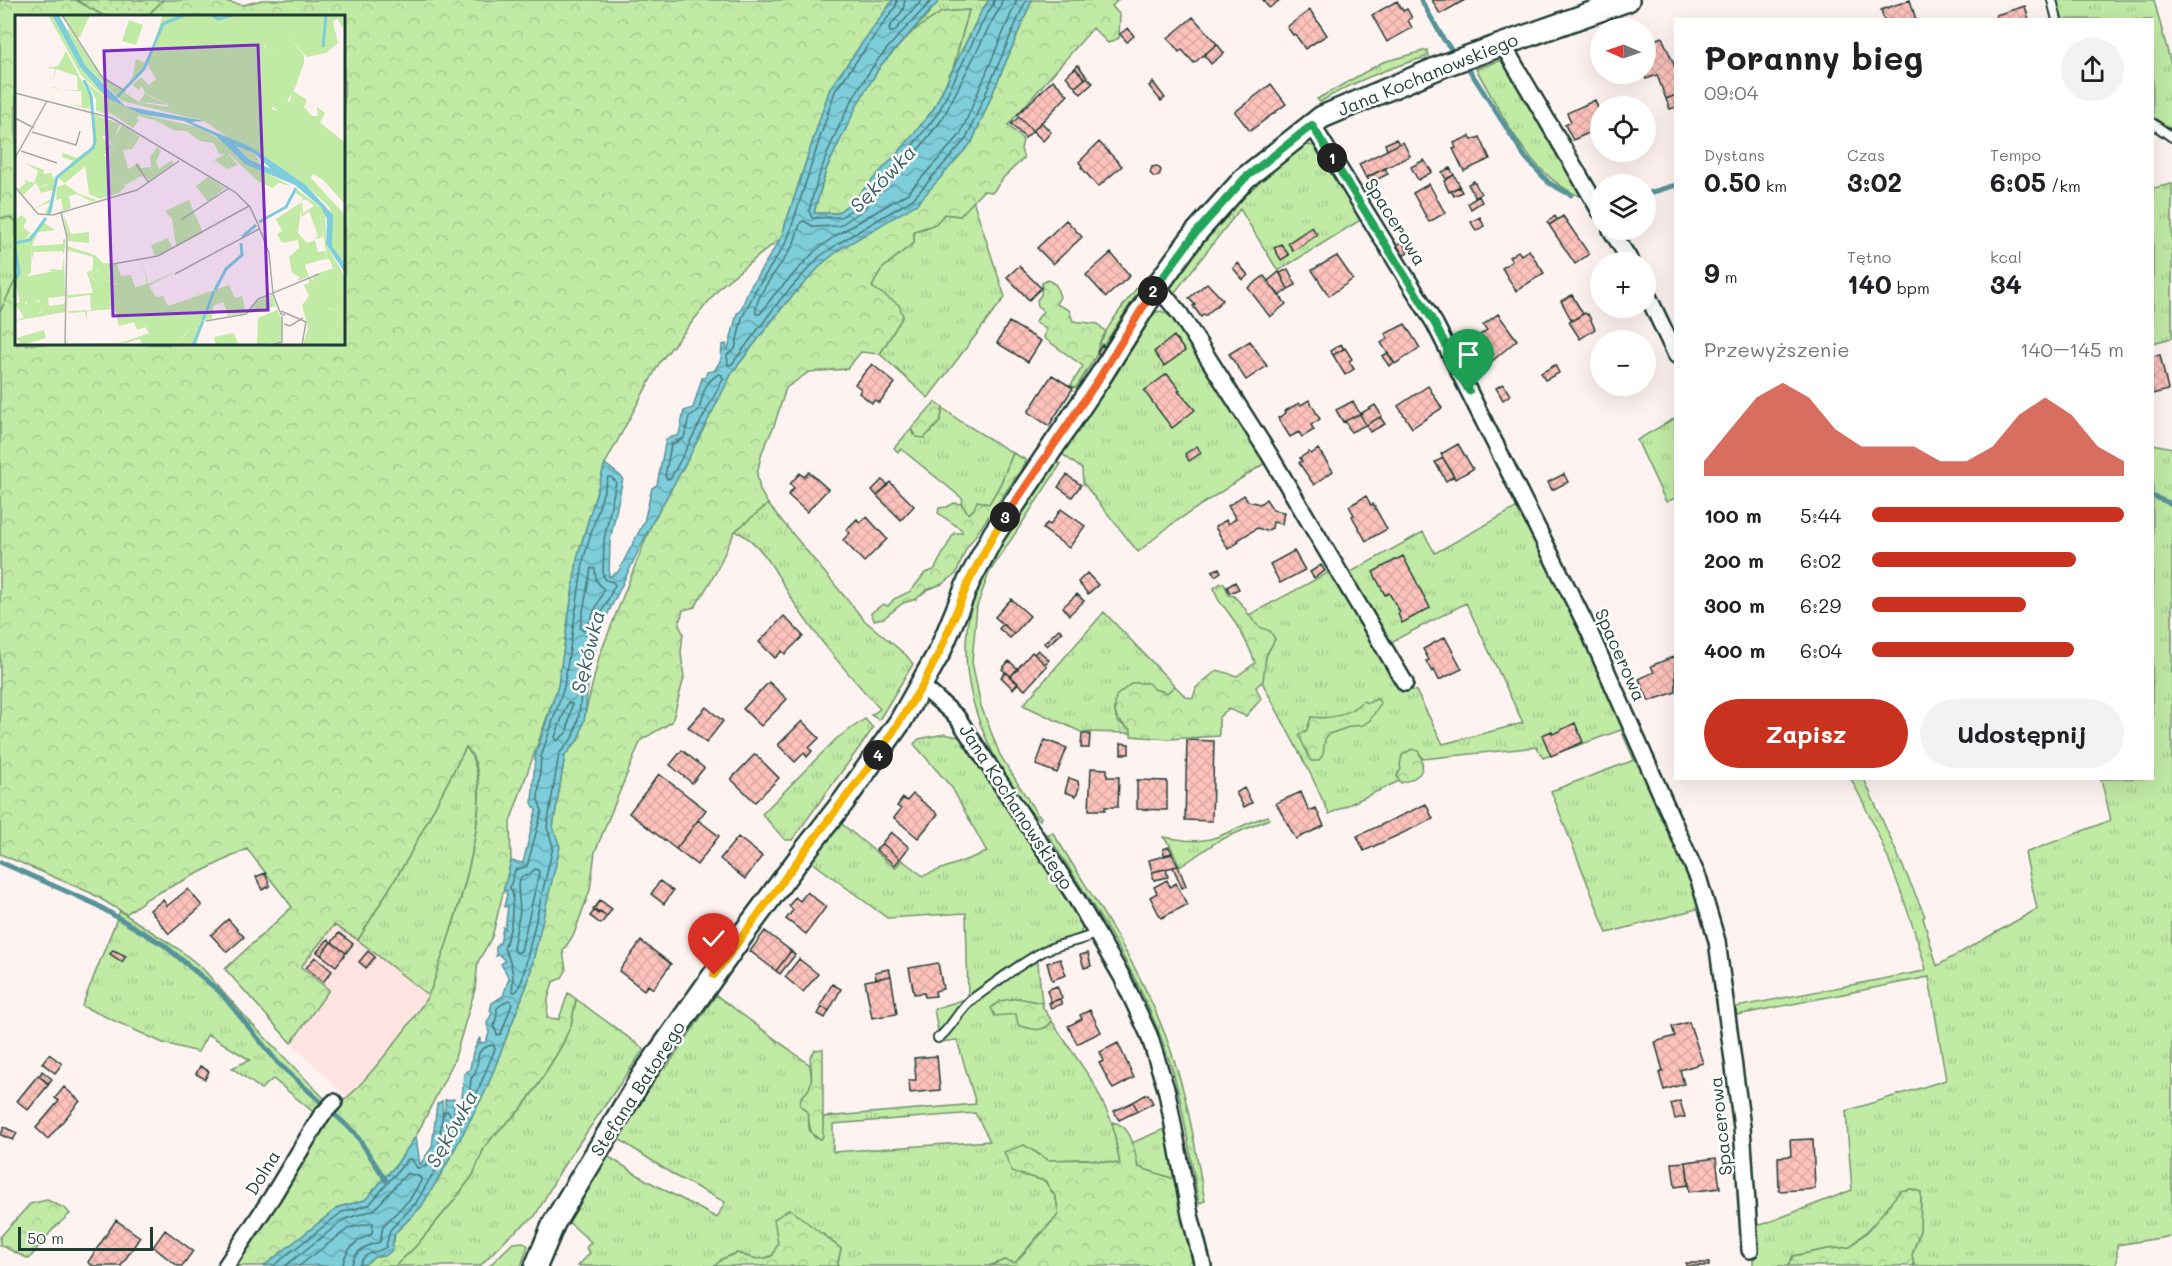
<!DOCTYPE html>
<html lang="pl">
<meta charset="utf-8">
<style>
:root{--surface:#fff;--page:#f2f2f2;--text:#202124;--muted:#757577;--accent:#c8321e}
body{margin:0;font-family:Mali,sans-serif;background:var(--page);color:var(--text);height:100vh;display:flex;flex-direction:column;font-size:22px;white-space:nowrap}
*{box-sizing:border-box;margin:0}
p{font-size:20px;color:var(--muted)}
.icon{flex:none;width:33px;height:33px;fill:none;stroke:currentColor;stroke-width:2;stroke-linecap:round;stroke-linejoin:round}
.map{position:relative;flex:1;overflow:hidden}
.sheet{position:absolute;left:1674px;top:18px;width:480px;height:762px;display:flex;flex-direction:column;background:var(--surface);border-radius:0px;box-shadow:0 6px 24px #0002}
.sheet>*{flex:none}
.needle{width:39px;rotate:272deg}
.fabs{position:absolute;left:1590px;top:18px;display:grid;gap:12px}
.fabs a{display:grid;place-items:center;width:66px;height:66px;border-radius:50%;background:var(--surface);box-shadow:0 6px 24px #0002;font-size:30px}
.scale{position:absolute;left:18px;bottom:15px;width:135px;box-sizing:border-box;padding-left:6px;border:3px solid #1f3d34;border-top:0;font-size:16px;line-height:21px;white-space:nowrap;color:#1f3d34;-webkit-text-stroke:4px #fff;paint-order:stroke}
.pin{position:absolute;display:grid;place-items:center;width:51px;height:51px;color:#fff;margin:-62px -26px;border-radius:50% 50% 50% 0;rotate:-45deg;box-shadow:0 0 6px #0007}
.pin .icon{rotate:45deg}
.km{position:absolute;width:30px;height:30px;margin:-15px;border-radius:50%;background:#222;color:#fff;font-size:16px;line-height:30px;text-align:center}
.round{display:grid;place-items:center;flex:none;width:63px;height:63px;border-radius:32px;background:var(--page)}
.headline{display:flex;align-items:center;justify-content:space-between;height:102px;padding:0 30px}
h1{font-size:33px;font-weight:700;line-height:45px}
.stats{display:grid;grid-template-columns:repeat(3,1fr);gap:9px;height:102px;padding:6px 30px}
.stats div{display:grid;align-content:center}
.stats b{font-size:26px;font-weight:700}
.stats small{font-size:16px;font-weight:400}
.stats p{font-size:16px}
.chart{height:168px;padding:12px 30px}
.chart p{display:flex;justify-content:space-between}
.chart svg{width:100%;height:108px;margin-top:6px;fill:var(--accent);opacity:.7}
.primary-button{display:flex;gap:12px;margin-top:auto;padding:12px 30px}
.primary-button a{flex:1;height:69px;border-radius:36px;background:var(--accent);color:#fff;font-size:24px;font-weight:700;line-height:69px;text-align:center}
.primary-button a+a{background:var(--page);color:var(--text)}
ul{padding:0 30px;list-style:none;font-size:20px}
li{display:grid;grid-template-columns:96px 72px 1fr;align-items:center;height:45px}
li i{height:15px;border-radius:8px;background:var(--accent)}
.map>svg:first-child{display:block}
</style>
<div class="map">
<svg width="2172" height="1266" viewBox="0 0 2172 1266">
<defs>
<pattern id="grass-tufts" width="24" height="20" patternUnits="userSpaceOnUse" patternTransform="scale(1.5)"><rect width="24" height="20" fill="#c1eaa5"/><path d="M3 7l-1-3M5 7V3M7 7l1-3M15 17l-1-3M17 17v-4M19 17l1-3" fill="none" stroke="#a5ca8f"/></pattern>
<pattern id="forest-crowns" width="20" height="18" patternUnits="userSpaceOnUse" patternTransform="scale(1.5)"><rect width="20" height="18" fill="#c1eaa5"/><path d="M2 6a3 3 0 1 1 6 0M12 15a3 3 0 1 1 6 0" fill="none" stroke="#a5ca8f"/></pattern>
<pattern id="park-dots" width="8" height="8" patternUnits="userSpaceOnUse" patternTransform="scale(1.5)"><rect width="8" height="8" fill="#c1eaa5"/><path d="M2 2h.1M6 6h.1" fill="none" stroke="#a5ca8f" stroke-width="1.8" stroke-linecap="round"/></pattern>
<pattern id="water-waves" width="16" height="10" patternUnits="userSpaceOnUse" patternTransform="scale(1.5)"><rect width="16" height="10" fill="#7dcdda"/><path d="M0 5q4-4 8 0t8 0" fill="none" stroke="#66a8b2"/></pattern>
<pattern id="building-cross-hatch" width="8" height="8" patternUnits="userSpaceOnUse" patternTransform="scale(1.5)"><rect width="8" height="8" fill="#fec2bc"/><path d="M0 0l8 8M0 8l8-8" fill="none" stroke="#d9a8a2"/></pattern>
</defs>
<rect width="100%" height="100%" fill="#fff3f2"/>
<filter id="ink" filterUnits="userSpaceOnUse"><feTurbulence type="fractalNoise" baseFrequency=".0167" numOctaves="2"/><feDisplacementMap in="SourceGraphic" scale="12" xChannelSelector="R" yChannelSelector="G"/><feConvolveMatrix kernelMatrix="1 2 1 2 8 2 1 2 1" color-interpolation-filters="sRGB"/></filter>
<g filter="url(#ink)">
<path fill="#ffe4e2" d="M334,925L358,940L429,996L409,1027L347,1098L291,1043L329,990L301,967Z"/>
<path fill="url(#grass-tufts)" stroke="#70946c" stroke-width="1.5" fill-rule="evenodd" d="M940,0H989L981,12L953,68L969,10L942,12L912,32Z
M2057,0H2154L2172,68V130L2153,117L2152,20L2062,19Z
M1427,50L1429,56C1391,67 1354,81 1320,102L1317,99L1383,62Z
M1505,59L1580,194L1579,196C1528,174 1503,115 1476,69Z
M1306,145L1316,146L1322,152L1362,219L1278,271L1240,209L1172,296L1170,289C1208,233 1248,181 1306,145Z
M2172,184V338L2153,343V188Z
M973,200L1005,297L928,398L880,354L903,316L872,287C875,281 878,273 882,269C892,260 903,251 914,243V231L926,228L944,214L960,216Z
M10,217L16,222V279L0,312V218Z
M1143,280L1144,282L1140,289L1104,345L1102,344L1096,356C1098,336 1130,296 1143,280Z
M1161,311L1172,317L1206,364L1268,461L1172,524L1138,552L1083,483L1082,469L1061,453L1153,313Z
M943,408L960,421L1013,453L1001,483L989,504L974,509L969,514L961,504L963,499L901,449L898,452L894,448L911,429L913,435L924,438L940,422Z
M1675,418V498L1666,502L1637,440Z
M2153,444L2172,448V1236L2117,1245V1266H1914L1912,1255L1920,1230L1921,1193L1911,1189L1850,1247L1828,1249L1793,1256L1788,1266H1753V1223L1761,1225L1852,1190L1846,1111L1946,1080L1929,977L1737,1015L1736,1007L1924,971L1926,969C1907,904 1883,838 1851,779H1864L1925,916L1923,918L1937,966L2037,909L2025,853L2111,820L2101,779L2152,778Z
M1058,463L1061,464L989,573L977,606L972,662L981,706L1000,755L1037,814L1041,817L1040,820C1027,812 1000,768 993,753C963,693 956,635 982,572C998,535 1029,498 1052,465Z
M768,504L864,620L906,655L913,664L879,720L871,715L880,709C853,679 826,649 803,616C783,590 767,543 735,531Z
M1521,505L1580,628L1704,907L1607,933L1551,791L1634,760L1621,730L1543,758L1537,747L1423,759L1418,751L1397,776L1399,781L1329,814L1312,777L1262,682L1266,656L1275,639L1258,627L1249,615L1335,569L1400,687L1416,691L1443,744L1523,723L1466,603L1391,642L1396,654L1386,643L1349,573L1423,532L1435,553Z
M1104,612L1175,686L1167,693L1154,689L1114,708L1117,721L1131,730V733L1081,732L1023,705Z
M865,719L873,728L867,737L792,840H785L762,814L836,739Z
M944,734L959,737L970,747L1083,926L1080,935L1057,943L1037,954L1042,1003L1043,1008L1093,1082L1112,1122L1120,1164L1087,1159L1048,1160L1024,1145L1012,1172L1045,1181L1056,1198L1059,1214L1038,1236L1015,1263L1005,1260L989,1266H837L841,1249L823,1234L775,1219L778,1243L773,1255C761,1262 750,1258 737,1253L723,1259L715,1266H578L590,1253L586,1248L591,1242L563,1217L601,1156L609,1157L646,1180L717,1218L725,1202L677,1177L614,1136L662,1067L666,1068L716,995L810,1065L812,1083L803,1109L808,1112L809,1129L815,1138L821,1139L823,1117L976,1104L957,1040L940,1042L934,1009L968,998L966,913L887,918L808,859L842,824L895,868L902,860L923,876L987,852L952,788L914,744L919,739ZM975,1113L990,1141L833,1152V1124Z
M466,747C504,793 447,943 429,996L358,940L408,858Z
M1268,816L1269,819L1218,841L1180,867L1170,845L1163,837C1179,839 1194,843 1210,839C1230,834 1248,821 1268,816Z
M1053,833C1100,909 1148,977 1175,1063C1190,1107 1196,1155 1205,1201L1199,1203C1189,1156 1185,1106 1169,1060C1142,978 1094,906 1047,834Z
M120,911L180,950L202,968L252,1024L325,1099L316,1114L273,1079L261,1089L232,1068L250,1060L208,1034L198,1052L163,1043L82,1006Z
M576,999L644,1049L562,1168L535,1216L506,1239L480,1266H395L415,1247L452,1203L473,1175L484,1148L495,1134L521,1109L538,1085L561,1047L571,1025Z
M1166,1128L1174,1175V1179L1138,1167L1132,1143Z
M523,1242L528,1246L521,1266H489L513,1243Z"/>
<path fill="url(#forest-crowns)" stroke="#70946c" stroke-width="1.5" d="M0,0H76L104,16H16V222L10,217L0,218Z
M163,0H218L243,5L262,0H893L830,88L781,238L721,286L660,362L605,464L578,555L558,686L510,822L511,861L492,937L478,962L475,989L454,1061L416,1136L396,1165L365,1200L339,1207L264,1266H233C261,1232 281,1188 305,1150C311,1140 316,1129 324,1120C333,1108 347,1099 357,1088C382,1060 406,1031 426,999C434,987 437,970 442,957C457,915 501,781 466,747L408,858L358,940L334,925L301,967L329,990L291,1043L225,969L292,907L247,849L148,898L126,914L91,893L0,854V312L16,279V344H344V16H147Z
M1032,0H1118L1112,6L1120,15L1119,38L1108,43L1093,28L1008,125L1023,140L1021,149L1024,158L1004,177L993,192L983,191L960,216L944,214L936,224L914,231V243C903,251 892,260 882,269C878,273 875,282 872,287L899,305L903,316L880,354L861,352L847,369L809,372L786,388L774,426L762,452L757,474L760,490L768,504L735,531L715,574L695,607L683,610L679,625L683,633L681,653L684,678L672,722L641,740L595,852L590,890L574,934L563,951L566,970L562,978L553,982L548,999L547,1018L559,1019L568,993L576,999L571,1025L561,1047L538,1085L521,1109L495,1134L484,1148L473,1175L452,1203L415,1247L395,1266H362L375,1257L385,1256L394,1241L395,1233L421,1207L444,1169L486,1090L528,982L559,847L553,827L565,755L579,739L599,657L652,523L688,459L732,373L785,304L824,262L972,142Z
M969,10L953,68L933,110L905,145L853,201L837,213H814L826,170L859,101L881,65L912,32L942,12Z
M1048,280L1056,285L1060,297L1056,304L1069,310L1073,321L1098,324L1106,332L1100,341L1096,356L1076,388L1071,385L1083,366L1044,338L1046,329L1035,322L1043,311L1038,306L1037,300L1041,295L1042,283Z
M935,402L943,408L940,422L924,438L916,437L911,429Z
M1013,453L1026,460L1025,464L966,549L956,574L942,584L927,590L916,599L903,603L884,618L874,620L871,613L883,604L888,606L894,599L911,591L925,573L934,570L954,533H962V530L938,513L939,508L947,507L954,503L961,504L969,514L974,509L977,501L989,504L1001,483Z
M1221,583H1224L1229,595L1234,596C1238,601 1244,606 1247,612C1255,623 1256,627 1270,631L1275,639L1266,656L1263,681L1256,687L1261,699L1246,716L1228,709L1219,717V736L1169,739L1131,736V730C1115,719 1113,715 1116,696L1132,683H1148L1154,689L1167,693L1175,686L1186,697L1193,698L1196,688L1217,670L1237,676L1255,663C1251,648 1239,629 1231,616C1222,602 1219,606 1214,588Z
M1377,699L1381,703L1370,720L1363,725L1352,726L1329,734L1325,739L1323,755L1318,761H1311L1299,735L1307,730L1311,717C1332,720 1347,715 1363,701L1368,703Z
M1412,749L1418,751C1429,771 1419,778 1401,783L1397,776L1401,769L1400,765L1402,755Z
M1018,998L1042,1003L1043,1008L1052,1021C1044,1034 1031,1029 1018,1025L1016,1014L995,1016L991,1008L1000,1001Z
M823,1049V1136L821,1139C808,1135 810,1125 808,1113L800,1105L801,1097C816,1087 811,1073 810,1057L815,1050Z
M1112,1122C1133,1125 1134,1150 1138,1167L1174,1179L1196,1266H989L1005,1260L1015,1263L1059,1214L1056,1198L1045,1181L1012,1172L1004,1152L1024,1145L1048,1160L1087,1159L1120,1164Z
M1911,1189L1921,1192L1920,1230L1912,1255L1914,1266H1788L1793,1256L1828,1249L1850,1247L1869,1230L1900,1191Z
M47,1200L66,1209L70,1214L53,1229L29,1259L0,1245V1237L30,1204Z
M790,1209L841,1249L837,1266H715L722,1259L737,1253C750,1258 761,1262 773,1255L778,1243L774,1219Z"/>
<path fill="url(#park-dots)" stroke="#70946c" stroke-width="1.5" d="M76,0H163L147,16H104Z"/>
<path fill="url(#water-waves)" stroke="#579398" stroke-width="1.5" d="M893,0H940L881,65L859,101L826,170L814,213H837L853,201L905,145L933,110L981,12L989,0H1032L972,142L917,204L842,248L824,262L785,304L732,373L688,459L652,523L601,628L589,672L585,716L579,739L565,755L553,827L560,847L528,982L486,1090L444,1169L421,1207L395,1233L391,1251L385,1256L375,1257L365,1264L350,1266H264L339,1207L365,1200L396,1165L416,1136L420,1165L432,1147L437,1104L442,1101L443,1115L445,1114V1100L454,1099V1113L461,1108L464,1074L470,1069L473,1052L480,1037V1043L486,1042L489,1033L487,1023L492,1013L490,1011L492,1003L503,996L509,978L501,964L505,961L499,954L496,956V948L498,943L500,944L503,927L505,929L508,906L504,907L507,894L504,889L511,861L523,863L536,810L532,803L535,756L558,686L578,555L605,464L623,478L610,541L609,577L618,572L644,522L652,488L657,485L666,439L679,435L684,411L693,408L702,378H705L707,372L714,371L721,360L722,345L726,344L727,350H728L737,313L740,312L749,289L781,238L830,88Z"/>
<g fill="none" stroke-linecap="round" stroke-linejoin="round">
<path stroke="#457776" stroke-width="1.5" d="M897,0L896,6L835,91L787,241L755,291L742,318L735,349L727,355L728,365L732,364L780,300L819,257L839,243L913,199L966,139L1026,0
M905,0L903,10L889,28L890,32H894L922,0
M932,0C914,20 893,40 877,61C847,101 820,163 809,211L812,218L841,217L858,205L910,149L938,113L986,15L993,5L994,0
M1002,0L1000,8L993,19L943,118L915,154L863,210L839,226L814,227L804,221L801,222C798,229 796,238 793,245C784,263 753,295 756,314H760L774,295L815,251L835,236L908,193L960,135L1017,0
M719,374L722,375L723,379L671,478L667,479L665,476L671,445L684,438L689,417L699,410C703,394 704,382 719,374Z
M608,477H611L616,482L604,540L603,575L606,580L613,582L615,585L595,626L583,671L579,715L574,736L559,754L547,827L553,847L522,980L517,991L514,992L512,990C515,974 512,962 504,949L511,926L513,895L510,887L515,870L527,866L542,811L538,800L541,757L564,687L584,557Z
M591,568L595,569L596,580L604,590L586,629L583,631L580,628Z
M568,702L572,704L567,732L557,741L555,737Z
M535,869L538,870L539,873L521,951L517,953L513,948L520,911L518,886L521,877L529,875Z
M508,1000L511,1001L512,1004L501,1034L497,1035L494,1026L497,1015V1008Z
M491,1045L494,1046L495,1049L474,1100L471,1101L469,1098L471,1079L476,1071L479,1053L482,1049Z
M273,1266L342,1212L369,1205L408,1159H412L417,1168L425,1167L438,1149L443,1112L447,1111L453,1118L462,1117L463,1121L416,1203L390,1230L386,1247C377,1254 362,1251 360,1266
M285,1266L345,1219L374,1210L407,1173L420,1177L421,1181L410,1199L383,1226L380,1242C367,1245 353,1251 352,1266
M299,1266L349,1228L373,1223L372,1234C357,1240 344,1249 343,1266"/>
<path stroke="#579398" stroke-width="5" d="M1421,0L1444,40L1452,50
M1470,71L1525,157L1549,183L1571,195
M1646,194L1676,185
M2152,496L2172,504
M0,862L95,904L164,945L220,992L278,1063L355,1133L387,1182"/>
</g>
<path fill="url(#building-cross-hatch)" stroke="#1f3d34" stroke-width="1.5" d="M1263,0H1280L1269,8Z
M1432,0H1465L1440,14Z
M1910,0L1916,20H1884L1881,10Z
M1397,1L1403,11L1407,9L1412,18L1408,20L1412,28L1387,42L1372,15Z
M2025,6L2029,20H1997L1996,15Z
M1310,10L1327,35L1305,49L1295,34L1293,35L1287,27Z
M1193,17L1217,44L1194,63L1182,50L1179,52L1168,38Z
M1128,28L1134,36L1127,42L1120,34Z
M1662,37L1676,69V95L1666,99L1657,75L1646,79L1644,74H1646V43Z
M1217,44L1224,53L1211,64L1204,55Z
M1078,65L1087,77L1085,79L1075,68Z
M1075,68L1085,79L1075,87L1066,76Z
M1087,77L1093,83L1081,94L1075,87Z
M1053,80L1068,95L1033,131L1017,115Z
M1153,82L1165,98L1161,101L1149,86Z
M1271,84L1286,104L1250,131L1235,112Z
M1676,95V107L1670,109L1666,99Z
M1595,100L1600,114V128L1573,140L1565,125L1571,122L1567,113Z
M1019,117L1033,131L1025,138L1011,124Z
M1041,122L1051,132L1043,141L1033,131Z
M1470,136L1472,140L1480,137L1490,159L1464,171L1453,149L1456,148L1454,143Z
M1396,139L1399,144L1387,150L1385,144Z
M1099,142L1122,166L1098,187L1081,167L1082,166L1079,162Z
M1403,142L1410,156L1366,178L1359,164Z
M1424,160L1432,172L1418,180L1411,167Z
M1157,166L1161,170L1159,176L1154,177L1150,173L1152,167Z
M1385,168L1388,174L1370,183L1367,177Z
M1450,168L1454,175L1446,179L1442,172Z
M1454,175L1460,186L1449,192L1444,181Z
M1474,181L1481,194L1475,197L1468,184Z
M1429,184L1445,213L1429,222L1413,193Z
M1459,187L1462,192L1454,196L1451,191Z
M1479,196L1482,202L1471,209L1468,203Z
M1555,216L1557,220L1549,225L1547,222Z
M1563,216L1589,254L1575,264L1549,225Z
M1480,217L1484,226L1476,231L1471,222Z
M1066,220L1082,237L1053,264L1037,248Z
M1312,227L1317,235L1293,251L1288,243Z
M1402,242L1408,253L1401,257L1395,246Z
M1281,244L1289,255L1281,260L1274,248Z
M1529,250L1544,273L1516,291L1502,268L1512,261L1509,257L1518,251L1521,255Z
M1111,253L1130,276L1106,297L1086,275Z
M1337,256L1353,279L1329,296L1312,270Z
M1238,263L1248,275L1243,280L1233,268Z
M1019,266L1041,288L1029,300L1007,277Z
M1288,269L1296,285L1288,289L1280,273Z
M1279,272L1288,289L1279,296L1268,281Z
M1264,276L1286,304L1270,317L1248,288Z
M1207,283L1223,300L1205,316L1204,314L1201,317L1193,306L1195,305L1189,298Z
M1572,295L1583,314L1572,321L1561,301Z
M1585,313L1587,315L1588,314L1595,329L1580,339L1569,322Z
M1498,314L1517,340L1491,362L1474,339L1487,330L1483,325Z
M1009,322L1041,341L1028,362L997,343Z
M1405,324L1420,348L1395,364L1381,343L1388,338L1385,334Z
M1174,336L1185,351L1164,366L1154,352Z
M1474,339L1490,361L1479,368L1464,347Z
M1250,341L1267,366L1246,380L1229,354Z
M1341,344L1344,349L1333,355L1330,351Z
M1102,345L1106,348L1101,355L1097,352Z
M1345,348L1352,359L1349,361L1354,369L1345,375L1333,355Z
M1388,353L1394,363L1389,366L1382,356Z
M2160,355L2168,390L2152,394V356Z
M872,364L895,383L879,403L875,400L872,403L859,393L861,389L855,384Z
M1555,365L1559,373L1545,380L1541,373Z
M1167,374L1180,390L1178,391L1195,410L1172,428L1144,391Z
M1052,375L1073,388L1049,426L1028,412Z
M1503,384L1510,395L1503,400L1496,388Z
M1428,386L1442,408L1412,428L1398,406Z
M1309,400L1320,419L1311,425L1314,430L1302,437L1299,432L1290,437L1278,418L1286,413L1285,411L1299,403L1301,405Z
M1353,401L1360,414L1343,422L1336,410Z
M1375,405L1382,416L1366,425L1360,414Z
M1360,414L1366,425L1351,432L1345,421Z
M1380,417L1385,424L1370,432L1366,425Z
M1458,444L1473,469L1455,479L1441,454Z
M1197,446L1201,453L1189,461L1185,454Z
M1318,449L1333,471L1314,485L1299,463L1302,461L1300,458L1309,452L1311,454Z
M1443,458L1454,476L1446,481L1435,462Z
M809,472L828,489L807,512L788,495L794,488L790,484L800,473L804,477Z
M1564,474L1568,482L1552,490L1548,482Z
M1067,475L1081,485L1072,497L1058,487Z
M882,480L888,485L877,496L872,490Z
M890,482L914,506L901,520L877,496Z
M1244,495L1248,501L1260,504L1266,499L1273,510L1284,512L1282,524L1273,522L1272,528L1266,531L1257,528L1238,540L1239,542L1228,549L1215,527L1226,520L1228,524L1236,519L1228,506Z
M1366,496L1371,505L1373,504L1387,529L1366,541L1352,516L1354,515L1349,506Z
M1061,509L1085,526L1069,548L1043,529L1047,523L1050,525Z
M867,517L887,539L864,562L843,540L850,533L846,530L857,519L860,523Z
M1294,551L1305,570L1280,583L1270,564Z
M1403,556L1430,608L1402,623L1398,614L1400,612L1389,593L1385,595L1373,572Z
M1321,565L1325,571L1314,578L1310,572Z
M1219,568L1221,572L1215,576L1212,571Z
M1087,573L1098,585L1088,594L1078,582Z
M1235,582L1239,589L1230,593L1227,587Z
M1077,594L1084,601L1069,615L1063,607Z
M1011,599L1030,616L1014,634L995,617Z
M784,616L803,636L785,654L782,651L775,658L759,642Z
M1003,624L1014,634L1010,638L999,629Z
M1059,629L1062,632L1047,646L1044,643Z
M1445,637L1462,669L1439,680L1434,670L1432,672L1426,661L1429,660L1423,649Z
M1038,650L1049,660L1045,664L1034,654Z
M1032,652L1047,666L1025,690L1010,677Z
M1675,656L1676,692L1649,701L1639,679L1654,672L1651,666Z
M1009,661L1018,669L1010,677L1002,669Z
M1006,672L1018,683L1013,689L1001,677Z
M769,682L787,699L761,726L743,709Z
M706,707L723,721L706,743L688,727Z
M802,721L819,738L809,748L812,751L807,757L804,753L795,762L778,745Z
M1575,723L1583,742L1551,756L1542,735L1552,731L1553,734Z
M1082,734H1090L1089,748H1081Z
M1045,740L1067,748L1057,773L1036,765Z
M1187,740L1214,741L1212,821L1185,820Z
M1121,743L1129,744V754H1121Z
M682,750L704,768L692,783L670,765Z
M755,754L779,778L755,802L731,779Z
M1091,768L1107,769V777H1119L1118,807H1105V810H1089Z
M659,774L706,810L676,849L629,813Z
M1069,778L1078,781L1079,788L1076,796L1065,792Z
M1137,780L1167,781V810L1137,809Z
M1244,788L1252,803L1244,807L1236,793Z
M1301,792L1309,811L1316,808L1324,826L1296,839L1276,803Z
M913,794L938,814L918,838L894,818L901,809L897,806L903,798L907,801Z
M1426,804L1433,819L1364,851L1357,836Z
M698,820L719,836L697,865L676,849Z
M891,832L909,847L900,859L882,843Z
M738,837L762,856L745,879L720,859Z
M882,843L900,859L895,865L876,850Z
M1169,847L1172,853L1164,855L1163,849Z
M1172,854L1178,866L1152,872L1149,860Z
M1178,866L1186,886L1182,888L1173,867Z
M1166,869L1168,877L1154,880L1152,872Z
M265,873L270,886L262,890L256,877Z
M1167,880L1170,887L1176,883L1187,905L1161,918L1150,897L1157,893L1154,887Z
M660,881L673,891L664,904L651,894Z
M188,889L202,906L169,934L150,910L163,900L167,906Z
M807,892L826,907L806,934L786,919L793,910L789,906L795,897L800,901Z
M600,900L612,909L607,916L593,910Z
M594,911L598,914L600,911L607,916L601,924L590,916Z
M228,919L244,937L227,952L211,935Z
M765,931L791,951L776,971L750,951Z
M339,933L353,944L346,953L332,942Z
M328,939L331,942L321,955L317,952Z
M641,941L671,964L653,989L648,985L644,990L619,971Z
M331,942L346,953L336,966L321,955Z
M113,950L126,956L122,962L110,954Z
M368,951L375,957L366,968L359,962Z
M791,951L795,955L780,974L776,971Z
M1088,953L1091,966L1084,968L1080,955Z
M315,957L332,971L323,982L306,968Z
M799,959L818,974L803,992L785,977Z
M1060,959L1066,975L1052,980L1047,963Z
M938,963L943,989L935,991L936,996L925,997L924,993L914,994L909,968Z
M889,969L891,976L876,979L875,972Z
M891,976L897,1014L872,1018L865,981Z
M832,984L841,989L829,1011L820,1006Z
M1057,986L1062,998L1051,1002L1047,990Z
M1060,999L1062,1004L1051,1008L1049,1003Z
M822,1007L829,1011L825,1018L818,1014Z
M1090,1010L1101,1032L1077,1044L1068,1026L1082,1019L1080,1015Z
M1689,1022L1703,1063L1680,1070L1684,1084L1664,1090L1659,1073L1663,1071L1655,1042L1675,1036L1672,1027Z
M1118,1043L1134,1078L1113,1089L1099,1063L1104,1061L1100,1052Z
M49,1054L62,1064L55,1073L42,1063Z
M937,1056L940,1090L910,1093L909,1080H916L914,1058Z
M200,1066L209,1071L205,1079L196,1074Z
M42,1071L52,1079L48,1084L39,1076Z
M38,1075L49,1084L28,1110L17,1101Z
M64,1087L80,1101L48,1139L36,1128L59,1101L55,1098Z
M1147,1094H1148L1153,1103L1138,1111L1133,1102Z
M1680,1101L1685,1117L1675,1119L1671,1104Z
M1133,1102L1138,1111L1119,1120L1114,1111Z
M4,1127L17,1133L13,1140L1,1135Z
M1813,1139L1815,1189L1779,1191L1778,1157L1791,1156L1790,1140Z
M1716,1158L1720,1188L1689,1192L1686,1162Z
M1686,1162L1689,1185L1675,1187L1672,1163Z
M116,1220L140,1237L121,1266H93L88,1262Z
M165,1230L193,1251L182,1266H178L153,1247Z
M1686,1263H1709V1266H1686Z"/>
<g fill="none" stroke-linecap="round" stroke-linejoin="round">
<g stroke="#1f3d34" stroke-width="12">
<path id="lane" d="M2052,0L2057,20
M2152,123L2172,137
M938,1038C951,1030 958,1009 975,997C997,982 1019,964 1044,951C1060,943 1080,942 1096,933"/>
</g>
<g stroke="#1f3d34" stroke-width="20">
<path id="street" d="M1503,45L1600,211
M1312,125L1435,324L1589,631L1699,880L1717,941L1742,1127L1750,1250
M1611,230L1631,262
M1157,286L1180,314L1269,454L1405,683
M1646,292L1676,355
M922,686L957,717L1076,898L1122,977L1149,1035L1167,1092L1190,1215L1203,1266
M226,1266L272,1197L321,1116L334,1102"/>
</g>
<g stroke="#1f3d34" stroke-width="26">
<path id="secondary" d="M536,1266L554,1223L644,1074L741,937L804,852L844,801L900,722L940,651L969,581L994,534L1098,380L1157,286L1194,235L1245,178L1322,117L1445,65L1628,0"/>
</g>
<use href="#lane" stroke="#fff" stroke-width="8"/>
<use href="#street" stroke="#fff" stroke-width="15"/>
<use href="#secondary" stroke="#fff" stroke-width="21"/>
</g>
</g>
<g fill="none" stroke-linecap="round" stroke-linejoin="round" filter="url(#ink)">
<g stroke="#fff" stroke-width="12">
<path id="split-1" d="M1332,158L1435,324L1469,391"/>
</g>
<g stroke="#fff" stroke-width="12">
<path id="split-2" d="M1153,291L1194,235L1245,178L1312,125L1332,158"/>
</g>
<g stroke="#fff" stroke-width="12">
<path id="split-3" d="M1005,517L1098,380L1153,291"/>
</g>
<g stroke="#fff" stroke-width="12">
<path id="split-4" d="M878,755L922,686L940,651L969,581L994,534L1005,517"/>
</g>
<g stroke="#fff" stroke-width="12">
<path id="split-5" d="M714,975L804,852L878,755"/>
</g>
<use href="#split-1" stroke="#22a559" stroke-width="8"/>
<use href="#split-2" stroke="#22a559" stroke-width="8"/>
<use href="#split-3" stroke="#f0652b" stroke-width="8"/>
<use href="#split-4" stroke="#f5b400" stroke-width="8"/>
<use href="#split-5" stroke="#f5b400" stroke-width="8"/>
</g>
<g text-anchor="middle" stroke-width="5" stroke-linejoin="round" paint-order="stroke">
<g font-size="18" fill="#1f3d34" stroke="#fff">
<text transform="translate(1428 75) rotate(-22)" y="6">Jana Kochanowskiego</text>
<text transform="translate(1395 222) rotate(58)" y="6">Spacerowa</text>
<text transform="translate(1620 655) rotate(66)" y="6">Spacerowa</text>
<text transform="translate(1016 807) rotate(57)" y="6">Jana Kochanowskiego</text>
<text transform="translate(638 1089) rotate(-57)" y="6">Stefana Batorego</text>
<text transform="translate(1721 1126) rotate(-96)" y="6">Spacerowa</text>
<text transform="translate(263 1173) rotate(-58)" y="6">Dolna</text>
</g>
<g font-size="20" font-style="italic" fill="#36615e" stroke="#fff">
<text transform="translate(883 179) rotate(-46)" y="7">Sękówka</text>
<text transform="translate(588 652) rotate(-76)" y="7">Sękówka</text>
<text transform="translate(452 1129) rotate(-61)" y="7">Sękówka</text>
</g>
</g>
<g transform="translate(15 15)">
<rect width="330" height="330" fill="#fff3f2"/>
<path d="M48,0H75L65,22L62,23ZM194,1L216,24L214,36L193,24ZM114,5L128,10L121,30L107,26ZM51,36L76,83L74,94L53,89L67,91L66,76H48L63,75L62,61L41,54L37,72L46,74L37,73L40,54L31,53L43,51ZM121,44L133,49L111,74L118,60ZM71,67L99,90L124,105L118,113L94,97V100L81,96V84ZM277,75L292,85L289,92L297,101H303L302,92L310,98L305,108L265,97L271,85L275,87ZM130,78L140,84L154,90L124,87ZM78,99L105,109L99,124L107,110L125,122L117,134L108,135L113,154L124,148L126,153L136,152L135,142L142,132L146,136L141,147L144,154L157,145L158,150L134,166L131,161L125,162L106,172V163L100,165L94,159L89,142L99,132L90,121L83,123L78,130ZM70,137L72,150L50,168L43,163L58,146L47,142L48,138L62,143ZM212,138L223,150L212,154L199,145ZM10,148L29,155L28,159L37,158L38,165L24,173L21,168L8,180L3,174L11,168L9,165L19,168L23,156ZM193,162L210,173L193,187L181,171ZM50,169L64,179L82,185L77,187L62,179L54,181L56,193L42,198L48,194L46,184L41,185L42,172ZM291,184H293L301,192L305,199L308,222L298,224L303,221L294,196L287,202L286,195L283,218L292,228L300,225L303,237L310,236L312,243L290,250L294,262L299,266L298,260L319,253L328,273L327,282H315L313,294L325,296L318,330H288L293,313L287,290L294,281L289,270L294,268L293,262L282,266L285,262L277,258L274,242L284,233L283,225L267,228L262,219L267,216L261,204L287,187L288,198L299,191ZM174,185L188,218L140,242L136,230L153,223L158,233L161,231L157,204L150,196ZM48,198L56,219L74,217V228L53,226ZM6,200L12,205L8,212L15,218L7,227L0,224V206ZM42,224H51L49,240L47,236L19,237L17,244V231L48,229V224ZM52,231L80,240L88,248L102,249L106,261L116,260L120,272L132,269L127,246L133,269L162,256L134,271L141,282L148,281L153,291L214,270L220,283L227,281L231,298L213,301L208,287L198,291L197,304L190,305L181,330H176L186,307L173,315L162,330H127L125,324L103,330L51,328L53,323V328H105L134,318L130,312L122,315L119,307L104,311L100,294L72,296V305L70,297L53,298L52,273L53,280L78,278L72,257L77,256L78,250V242L52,235ZM84,254L94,261V255L102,270L87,264L83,268L79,265L75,261ZM75,280L76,295L53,296L52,283ZM49,242L50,281L33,283L34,291L49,289L50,284V297L0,306L9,302L0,289L5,287L0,267L5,257L14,261L39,256H35L36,254L47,255ZM24,285L26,298L16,300L11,297L10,287ZM257,280L268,309L266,327L242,330L243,303L262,295L261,291L233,299L242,286ZM29,315L31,323L7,330L1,323ZM219,318L223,329L201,330L199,322Z" fill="#c1eaa5" fill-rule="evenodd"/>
<path d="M33,0H37L65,52L92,83L126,99L182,112L210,127L223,143L276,171L263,168L258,173L244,167L214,139H204L199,128L185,126L172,116L158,115L142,106L124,101L121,104L102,93L66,60ZM148,0H330V10L327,12L322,3L318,7L323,28L311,38L292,42L275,24L264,34L250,30L244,60L258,81L257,94L306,108L330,128V189L308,165L298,159L296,163L330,200V249L317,231L315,193L291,170L236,132L218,126L189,106L107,86L70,50L50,16L54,14L87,62L124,87L151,92L154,90L130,78L127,71L124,75L117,70L126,62L134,70L141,64L132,49ZM194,2L216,25L214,36L194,24ZM84,120L99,132L89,140L94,159L100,165L107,158L106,171H111L104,178L85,184L74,179L69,142ZM221,130L239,138L246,148L234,144ZM43,163L37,197L29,200L36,187L18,194L38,183V175L26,178L24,173L32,170V165ZM281,174L310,195L311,229L330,262V330H318L325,296L312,293L315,282H327L328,273L314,244L303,245L312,243L305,199L293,184L286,186L288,183L280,178ZM29,208L40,215L50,214L23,217L17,231L16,257L13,260L5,258L0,267V224L7,227ZM96,253L106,270L87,264L84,269L75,261L85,254L94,261ZM316,268V280L310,281L301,302L292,304L308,272V279H313ZM10 293a8 8 0 1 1 16 0a8 8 0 1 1-16 0ZM186,306L176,330H162L176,312Z" fill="#c1eaa5" fill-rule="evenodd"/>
<path d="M275,24L289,40V48L280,73L265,97L255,90L257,80L246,67L245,51L240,46L253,29L263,34Z" fill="#c1eaa5"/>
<path d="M37,0H44L70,50L110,91L189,106L176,107L236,132L291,170L318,200L317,231L330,249V258L311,229L312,204L306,192L280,170L230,149L201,121L169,106L126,99L92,83L65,52ZM221,131L239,138L256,154L234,144Z" fill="#7dcdda" fill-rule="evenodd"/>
<path fill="none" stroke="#7dcdda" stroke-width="3" d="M197,0L203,4L217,0M308,32L311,0M102,82L129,54L148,9L169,0M34,199L42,162L78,133L80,126L76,81L69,65M244,207L271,192L281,173M227,222L241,210M0,228L15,225L31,203M0,233L4,258L0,265M200,275L211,254L227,240L226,228M188,305L199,276M178,330L188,306"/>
<path fill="none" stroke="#a5aaa6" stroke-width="1.5" d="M47,0L87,62L110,76M0,78L97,103L220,177L235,192L242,207L254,238L258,279L266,299L270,300M0,103L19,113M17,117L61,130L65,116M6,136L42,148M0,143L32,86M121,149L134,168M0,172L23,199L38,200L122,175L164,146M46,198L52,222L50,330M166,205L214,173M98,249L143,241L234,191M160,259L244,214M266,296L291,307L287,330M191,306L231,299L243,284L304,259M269,309L275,311L288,303M256,330L267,327V301"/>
<path fill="#7b2cbf" fill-opacity="0.15" stroke="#7b2cbf" stroke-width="3" d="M243,30L253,295L98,301L89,36Z"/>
<rect width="330" height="330" fill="none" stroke="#1f3d34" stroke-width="3"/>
</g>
</svg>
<div class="fabs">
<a><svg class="needle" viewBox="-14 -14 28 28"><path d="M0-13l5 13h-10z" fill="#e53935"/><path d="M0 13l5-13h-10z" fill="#757577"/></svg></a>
<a><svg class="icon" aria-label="locate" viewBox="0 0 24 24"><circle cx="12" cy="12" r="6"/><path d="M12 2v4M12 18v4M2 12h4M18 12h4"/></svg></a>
<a><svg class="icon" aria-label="layers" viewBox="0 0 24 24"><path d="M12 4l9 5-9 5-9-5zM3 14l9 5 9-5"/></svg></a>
<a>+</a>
<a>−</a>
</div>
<div class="scale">50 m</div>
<div class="pin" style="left:1469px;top:391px;background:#1e9e55"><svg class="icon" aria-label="arrive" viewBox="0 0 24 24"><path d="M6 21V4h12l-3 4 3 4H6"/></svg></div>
<div class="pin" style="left:714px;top:975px;background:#d93025"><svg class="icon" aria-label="check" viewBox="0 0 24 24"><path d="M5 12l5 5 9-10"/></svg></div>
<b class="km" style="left:1332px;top:158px">1</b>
<b class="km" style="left:1153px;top:291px">2</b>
<b class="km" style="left:1005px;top:517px">3</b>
<b class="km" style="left:878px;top:755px">4</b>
<section class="sheet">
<div class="headline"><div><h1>Poranny bieg</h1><p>09:04</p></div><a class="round"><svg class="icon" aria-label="share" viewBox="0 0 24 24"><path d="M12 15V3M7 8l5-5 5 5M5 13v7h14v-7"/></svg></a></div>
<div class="stats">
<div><p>Dystans</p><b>0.50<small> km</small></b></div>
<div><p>Czas</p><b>3:02</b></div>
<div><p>Tempo</p><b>6:05<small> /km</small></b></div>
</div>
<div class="stats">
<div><b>9<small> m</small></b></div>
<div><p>Tętno</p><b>140<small> bpm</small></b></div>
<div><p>kcal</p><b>34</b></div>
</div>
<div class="chart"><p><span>Przewyższenie</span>140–145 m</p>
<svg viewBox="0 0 160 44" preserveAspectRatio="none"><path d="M0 44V38L10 25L20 12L30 6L40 12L50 25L60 32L70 32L80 32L90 38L100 38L110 32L120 19L130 12L140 19L150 32L160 38V44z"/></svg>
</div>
<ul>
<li><b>100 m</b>5:44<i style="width:100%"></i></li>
<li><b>200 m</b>6:02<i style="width:81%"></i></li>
<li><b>300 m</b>6:29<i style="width:61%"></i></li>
<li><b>400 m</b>6:04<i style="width:80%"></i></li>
</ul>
<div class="primary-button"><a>Zapisz</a><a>Udostępnij</a></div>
</section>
</div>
